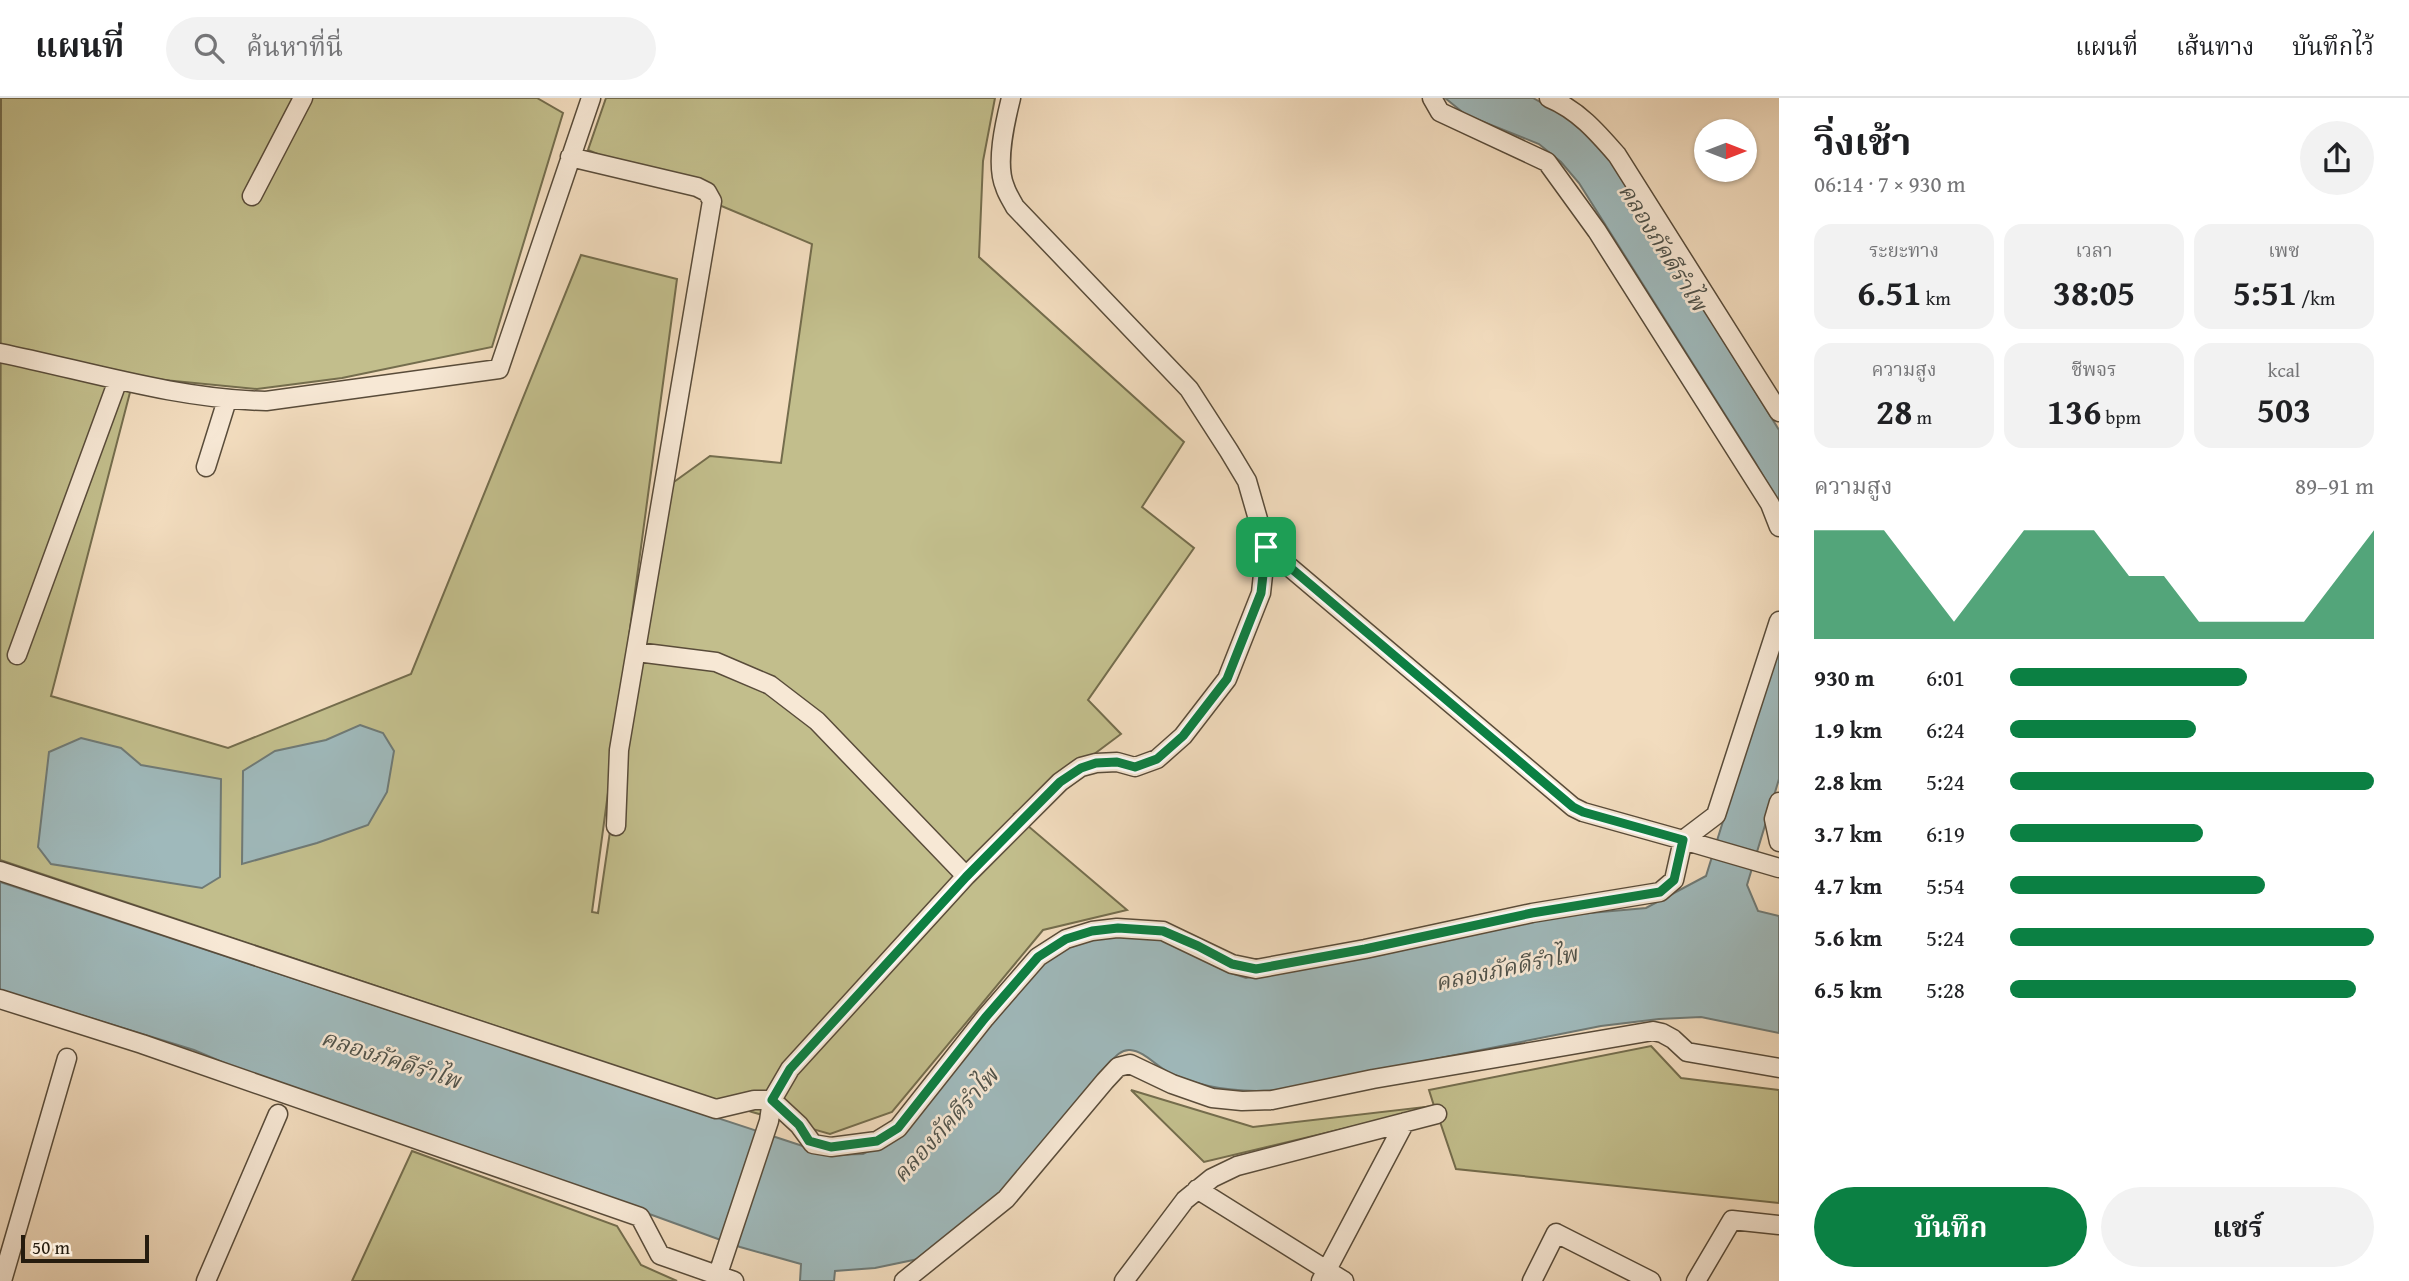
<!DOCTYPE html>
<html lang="th">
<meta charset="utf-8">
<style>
:root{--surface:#fff;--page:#f2f2f2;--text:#202124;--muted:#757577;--line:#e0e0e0;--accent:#0b8043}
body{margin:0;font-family:"Gentium Book Plus","Noto Serif Thai",serif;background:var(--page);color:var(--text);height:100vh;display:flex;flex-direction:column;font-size:26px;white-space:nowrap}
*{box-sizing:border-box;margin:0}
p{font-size:23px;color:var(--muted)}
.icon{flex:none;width:38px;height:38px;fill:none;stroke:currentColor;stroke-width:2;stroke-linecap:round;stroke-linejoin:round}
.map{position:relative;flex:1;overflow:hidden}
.panel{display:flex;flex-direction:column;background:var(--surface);width:630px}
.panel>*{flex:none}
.needle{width:46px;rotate:90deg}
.tools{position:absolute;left:1694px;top:21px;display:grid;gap:14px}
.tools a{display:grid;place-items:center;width:63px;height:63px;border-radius:50%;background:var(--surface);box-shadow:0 2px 5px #0004;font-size:35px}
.scale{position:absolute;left:21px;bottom:18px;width:128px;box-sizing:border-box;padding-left:7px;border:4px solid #261c0e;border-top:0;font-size:19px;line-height:24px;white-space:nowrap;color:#261c0e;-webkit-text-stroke:5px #f7e8d5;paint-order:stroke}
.pin{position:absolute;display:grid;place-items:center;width:60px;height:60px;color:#fff;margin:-30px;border-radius:14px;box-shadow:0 4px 10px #0006}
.round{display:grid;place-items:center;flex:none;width:74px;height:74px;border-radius:37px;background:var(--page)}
.head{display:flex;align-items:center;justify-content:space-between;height:119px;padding:0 35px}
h1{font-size:38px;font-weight:700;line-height:52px}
.figures{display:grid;grid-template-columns:repeat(3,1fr);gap:10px;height:119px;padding:7px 35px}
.figures div{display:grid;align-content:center;border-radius:18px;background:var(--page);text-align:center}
.figures b{font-size:35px;font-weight:700}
.figures small{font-size:19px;font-weight:400}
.figures p{font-size:19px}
.chart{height:196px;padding:14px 35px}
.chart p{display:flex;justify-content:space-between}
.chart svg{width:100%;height:126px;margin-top:7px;fill:var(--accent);opacity:.7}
.primary-button{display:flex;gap:14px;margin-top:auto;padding:14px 35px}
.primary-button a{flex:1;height:80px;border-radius:42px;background:var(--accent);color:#fff;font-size:28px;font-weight:700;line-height:80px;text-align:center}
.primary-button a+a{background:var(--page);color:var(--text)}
ul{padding:0 35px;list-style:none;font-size:23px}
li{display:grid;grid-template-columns:112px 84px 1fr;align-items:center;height:52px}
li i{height:18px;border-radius:9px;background:var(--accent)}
header{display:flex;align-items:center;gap:42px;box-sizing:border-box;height:98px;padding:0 35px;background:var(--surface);border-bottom:2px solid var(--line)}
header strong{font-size:33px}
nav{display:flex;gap:38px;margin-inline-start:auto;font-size:24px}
.search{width:490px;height:63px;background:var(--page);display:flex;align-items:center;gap:18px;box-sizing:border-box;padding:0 24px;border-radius:38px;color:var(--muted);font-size:26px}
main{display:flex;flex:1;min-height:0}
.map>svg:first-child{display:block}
</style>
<header>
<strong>แผนที่</strong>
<div class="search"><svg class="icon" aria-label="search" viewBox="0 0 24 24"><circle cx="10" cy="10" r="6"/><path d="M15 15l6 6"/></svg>ค้นหาที่นี่</div>
<nav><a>แผนที่</a><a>เส้นทาง</a><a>บันทึกไว้</a></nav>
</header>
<main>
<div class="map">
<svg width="1779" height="1183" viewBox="0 0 1779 1183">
<rect width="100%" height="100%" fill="#f2dcbe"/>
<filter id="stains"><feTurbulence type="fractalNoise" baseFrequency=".00286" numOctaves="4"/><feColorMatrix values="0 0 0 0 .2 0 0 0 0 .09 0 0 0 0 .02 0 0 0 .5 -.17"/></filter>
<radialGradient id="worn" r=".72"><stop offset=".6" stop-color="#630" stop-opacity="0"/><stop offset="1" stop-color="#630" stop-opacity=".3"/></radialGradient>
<path fill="#c2be8c" stroke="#746d4d" stroke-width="2" d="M1,0H537L563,15L492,249L342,280L257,291L134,279L51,598L228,650L411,576L581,157L677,181L592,814L598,815L660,394L710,358L781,365L812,146L588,52L606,0H995L983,63L979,159L1184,344L1142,409L1194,450L1088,602L1121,636L1014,716L1127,812L1043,832L892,1014L830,1036L752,1014L0,762Z
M1651,948L1681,980L1779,992V1105L1456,1071L1435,1009L1204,1064L1131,992L1253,1029L1434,1008L1429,992Z
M412,1053L617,1128L641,1167L677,1183H352Z"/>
<path fill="#9fb9bb" stroke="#6f7a76" stroke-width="2" d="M1445,0H1533L1574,23L1611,61L1779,332V405L1755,364L1579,85L1561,64L1539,46L1466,17Z
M1779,543V681L1747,787L1758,813L1779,818V935L1701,919L1659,921L1601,928L1279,992C1240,995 1202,991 1168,974C1156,968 1144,953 1130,952C1119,951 1112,963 1105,970L1001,1100L918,1161L875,1170L835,1173L834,1183H800L801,1166L740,1149L586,1093L331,1010L194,952L0,892V784L830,1057L863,1056L892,1041L1030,875L1058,853L1104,836L1170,840L1202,856L1228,874L1246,880L1556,818L1646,810L1706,778Z
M360,627L383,635L394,653L387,694L368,727L317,745L242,766L243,673L275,653L326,642Z
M81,640L121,650L141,667L221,681L220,779L202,790L51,766L38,749L49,654Z"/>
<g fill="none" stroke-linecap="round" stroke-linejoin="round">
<g stroke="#594c3a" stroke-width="21">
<path id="minor" d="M1432,0L1440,14L1547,64L1597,133L1770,406L1779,429
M1549,0C1578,12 1597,34 1617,57L1779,314
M570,59L697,89L707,94L712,103L619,652L616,728
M252,98L303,0
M0,255C88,273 176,301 266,303L499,271L591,0
M206,369L227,302
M1266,449L1573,709L1583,714L1683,742L1716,717L1779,523
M637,554L716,564L770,587L817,623L966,778
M17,557L118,282
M1779,704L1774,721L1779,744
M0,773L716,1011L754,1002H772L799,1027L813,1046L831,1049L877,1043L898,1030L985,920L1038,859L1066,841L1092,833L1117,830L1163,833L1232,866L1256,871L1365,851L1532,815L1660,794L1674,782L1683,742L1779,770
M0,901L142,946L640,1119L660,1157L734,1183
M1197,1091L1344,1183
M718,1176L769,1023L772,1002L790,971L966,778L1060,684L1081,669L1096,665L1117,664L1135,669L1157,661L1183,638L1227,581L1261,495L1266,449L1247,383L1229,353L1189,291L1015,109C1012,103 1007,96 1005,89C995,66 1005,24 1011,0
M2,1183L67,960
M206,1183L278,1016
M904,1183L1006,1101L1105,983L1118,969L1130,966L1172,986L1212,1000L1242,1003L1272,1002L1373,981L1653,933L1662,935L1673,941L1687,954L1779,970
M1124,1183L1185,1102L1212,1080L1237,1068L1437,1016
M1321,1183L1405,1024
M1532,1183L1556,1135L1651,1183
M1696,1183L1732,1122L1779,1127"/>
</g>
<use href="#minor" stroke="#f7e8d5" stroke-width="18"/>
</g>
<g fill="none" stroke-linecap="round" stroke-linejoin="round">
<g stroke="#fff" stroke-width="14">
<path id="route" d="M1266,449L1573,709L1583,714L1683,742L1674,782L1660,794L1532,815L1365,851L1256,871L1232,866L1198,848L1163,833L1118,830L1092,833L1066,841L1038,859L985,920L898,1030L877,1043L831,1049L809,1043L799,1027L772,1002L790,971L966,779L1060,684L1081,670L1096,665L1117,664L1135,669L1157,661L1183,638L1227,581L1261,495Z"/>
</g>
<use href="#route" stroke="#0b8043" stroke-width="9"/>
</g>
<g text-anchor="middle" stroke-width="5" stroke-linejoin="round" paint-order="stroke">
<g font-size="23" font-style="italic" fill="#50534b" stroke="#f7e8d5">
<text transform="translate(1663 149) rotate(58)" y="8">คลองภัคดีรำไพ</text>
<text transform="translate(1506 870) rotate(-12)" y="8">คลองภัคดีรำไพ</text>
<text transform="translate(391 961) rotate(18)" y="8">คลองภัคดีรำไพ</text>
<text transform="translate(945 1027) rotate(-48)" y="8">คลองภัคดีรำไพ</text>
</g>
</g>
<rect width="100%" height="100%" filter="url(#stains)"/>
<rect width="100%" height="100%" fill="url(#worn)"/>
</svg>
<div class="tools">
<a><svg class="needle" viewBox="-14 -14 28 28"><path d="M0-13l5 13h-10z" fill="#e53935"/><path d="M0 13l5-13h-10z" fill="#757577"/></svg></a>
</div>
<div class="scale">50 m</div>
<div class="pin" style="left:1266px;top:449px;background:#1e9e55"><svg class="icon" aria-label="arrive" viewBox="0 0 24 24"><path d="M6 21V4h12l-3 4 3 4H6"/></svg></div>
</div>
<section class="panel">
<div class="head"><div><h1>วิ่งเช้า</h1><p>06:14 · 7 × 930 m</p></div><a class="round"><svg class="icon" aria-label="share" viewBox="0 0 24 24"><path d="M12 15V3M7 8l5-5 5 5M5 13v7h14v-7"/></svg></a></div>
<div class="figures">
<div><p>ระยะทาง</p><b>6.51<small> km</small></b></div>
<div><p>เวลา</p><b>38:05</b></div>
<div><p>เพซ</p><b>5:51<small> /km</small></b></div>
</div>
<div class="figures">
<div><p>ความสูง</p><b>28<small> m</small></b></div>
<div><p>ชีพจร</p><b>136<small> bpm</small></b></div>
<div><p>kcal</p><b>503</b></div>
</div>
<div class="chart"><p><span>ความสูง</span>89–91 m</p>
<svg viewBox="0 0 160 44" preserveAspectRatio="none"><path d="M0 44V6L10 6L20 6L30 22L40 38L50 22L60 6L70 6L80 6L90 22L100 22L110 38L120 38L130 38L140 38L150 22L160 6V44z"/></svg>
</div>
<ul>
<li><b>930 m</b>6:01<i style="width:65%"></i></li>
<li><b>1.9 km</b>6:24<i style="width:51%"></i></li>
<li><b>2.8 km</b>5:24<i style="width:100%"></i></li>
<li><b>3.7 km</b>6:19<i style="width:53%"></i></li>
<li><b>4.7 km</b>5:54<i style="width:70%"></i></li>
<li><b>5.6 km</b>5:24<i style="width:100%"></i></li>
<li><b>6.5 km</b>5:28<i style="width:95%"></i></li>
</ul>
<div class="primary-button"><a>บันทึก</a><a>แชร์</a></div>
</section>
</main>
